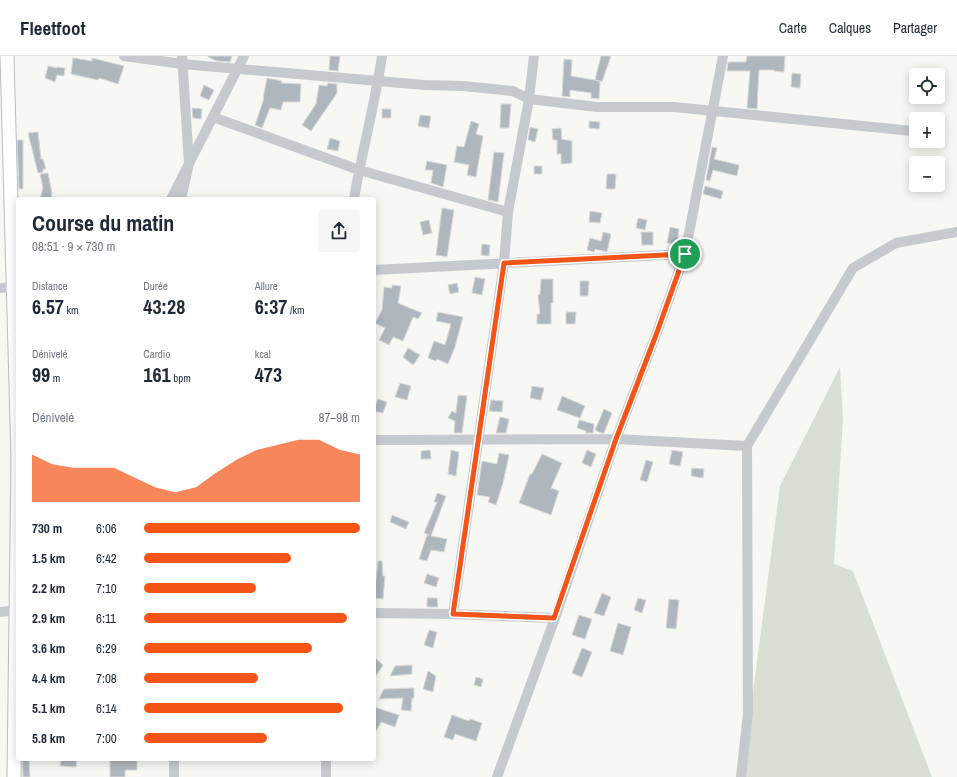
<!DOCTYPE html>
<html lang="fr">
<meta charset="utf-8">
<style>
:root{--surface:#fff;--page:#f6f6f7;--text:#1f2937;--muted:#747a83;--line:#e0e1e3;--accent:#f45417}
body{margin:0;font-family:"Archivo Narrow",sans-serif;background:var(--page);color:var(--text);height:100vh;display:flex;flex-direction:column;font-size:15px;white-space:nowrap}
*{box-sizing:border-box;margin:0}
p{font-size:13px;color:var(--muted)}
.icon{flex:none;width:22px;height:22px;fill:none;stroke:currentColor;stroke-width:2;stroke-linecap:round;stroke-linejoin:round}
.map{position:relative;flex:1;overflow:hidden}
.panel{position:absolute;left:16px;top:141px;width:360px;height:564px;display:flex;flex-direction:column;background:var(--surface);border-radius:4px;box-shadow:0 2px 10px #0003}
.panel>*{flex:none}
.fabs{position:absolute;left:909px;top:12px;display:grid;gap:8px}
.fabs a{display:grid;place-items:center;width:36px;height:36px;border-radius:4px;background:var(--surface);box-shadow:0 2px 10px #0003;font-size:20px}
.pin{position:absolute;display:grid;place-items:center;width:34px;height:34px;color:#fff;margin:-17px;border:2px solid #fff;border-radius:50%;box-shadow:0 1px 4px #0007}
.round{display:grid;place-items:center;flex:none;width:42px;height:42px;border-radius:4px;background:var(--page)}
.head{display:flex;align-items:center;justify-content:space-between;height:68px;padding:0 16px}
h1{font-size:22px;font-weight:800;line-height:30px}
.metrics{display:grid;grid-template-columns:repeat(3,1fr);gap:6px;height:68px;padding:4px 16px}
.metrics div{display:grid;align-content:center}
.metrics b{font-size:20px;font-weight:800}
.metrics small{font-size:11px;font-weight:400}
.metrics p{font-size:11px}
.chart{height:112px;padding:8px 16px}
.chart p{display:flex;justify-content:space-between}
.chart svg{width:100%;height:72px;margin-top:4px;fill:var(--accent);opacity:.7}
ul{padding:0 16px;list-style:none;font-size:13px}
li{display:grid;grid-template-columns:64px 48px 1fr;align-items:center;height:30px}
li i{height:10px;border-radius:5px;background:var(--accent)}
header{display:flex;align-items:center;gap:24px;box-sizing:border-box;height:56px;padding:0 20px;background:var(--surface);border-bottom:1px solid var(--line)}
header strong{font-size:19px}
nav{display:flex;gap:22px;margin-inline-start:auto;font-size:14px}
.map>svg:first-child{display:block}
</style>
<header>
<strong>Fleetfoot</strong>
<nav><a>Carte</a><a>Calques</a><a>Partager</a></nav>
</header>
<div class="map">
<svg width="957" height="721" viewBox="0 0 957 721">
<rect width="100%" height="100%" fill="#f7f7f4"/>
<path fill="#d8e0d4" d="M840,311L843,362L834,508L853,515L932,721H742L780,430Z"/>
<path fill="#afb7be" stroke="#d9d9d6" d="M208,0H232L230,6L217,5L208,1Z
M330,0H340L338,15L329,14Z
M601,0H611L602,26L600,25L599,43L591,42V37L570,34V41L562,40L564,3L572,4L571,20L600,25L595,24Z
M747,0H785L784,16L774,15V14H759L757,53L747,52L750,15H727L728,6H746Z
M73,2L92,5V2L124,10L118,28L99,22L98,24L71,18Z
M48,10L57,12V11L65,12L64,20L57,19L55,26L45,22Z
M792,17L801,18L800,32L791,31Z
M267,22L282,25L281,27L301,28L300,46H283L281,54L270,52L262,72L255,69L264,42H263Z
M328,27L337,28V37L311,75L302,69L316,48L319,29L327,30Z
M204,29L214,34L209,44L200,40Z
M501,48H511L509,72H500Z
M192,52L202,53L201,63L193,62Z
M382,53H391V62H382Z
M420,59L431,60L429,72L418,70Z
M471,65L479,68L476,78L483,80L476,121L467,119L469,109L454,106L457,90L464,91Z
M589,65L600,66L599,73L589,72Z
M530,71L538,73L535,86L528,84Z
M561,72L562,83H561L572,85V107L561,108V98H557V84H553L552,73Z
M38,76L41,103H43L46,113H43V116L38,117L28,77Z
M330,82L340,85L338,95L327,93Z
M17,84H23V133H19Z
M712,91L717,92L714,103L739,109L737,120L713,114L710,125L706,124Z
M494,96L504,97L498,146L488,144Z
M427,105L447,109L443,131L431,127L433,114H425Z
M534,110H542V118H534Z
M48,117L52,137L51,143H40L43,132L40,118Z
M607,118H616L615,133H606Z
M705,130L723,135L721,143L703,138Z
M442,152L454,154L447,201L436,199Z
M590,155L602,157L600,167L589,166Z
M638,162L647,164L645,174L636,172Z
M429,164L432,177L423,179L420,166Z
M670,171L679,173L677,188L667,187Z
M603,176L611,178L607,196L595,193L594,196L587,194L590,182L601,185Z
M641,176H653V189H642Z
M482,188L490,189L489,200L481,199Z
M475,221L485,223L482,239L472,237Z
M541,223H553V247H551V268H537V258H540L538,239L540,238Z
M580,225H589L588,240H580Z
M457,227L459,236L450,238L448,229Z
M392,229L401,230L398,247L422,257L418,263L413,261L403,285L393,281L389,289L379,284L385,272L375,267L382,254L384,231L392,232Z
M438,256L463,261L455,291L448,308L437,303L436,305L428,302L434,285L445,289L451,268L436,265Z
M566,256H576L575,268H566Z
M408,292L420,299L413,309L403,301Z
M400,327L411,330L407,344L395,341Z
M532,330L544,332L541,344L530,342Z
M458,339L467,340L462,377H454L455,365L448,362L452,355L456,357Z
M562,340L585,350L580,362L557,354Z
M378,343L387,346L383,357L374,355V347L376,348Z
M491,344L503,345L502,356L489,355Z
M604,353L612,357L604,377H601L595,374Z
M500,361L509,363L506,377H496Z
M579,364L594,368L593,377H586V375L577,372Z
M430,394L431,403H421V395Z
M451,394L459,396L456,420L448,418Z
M587,394L596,398L591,411L582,407Z
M672,394L683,396L680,410L669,408Z
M499,397L509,399L503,427L496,449L488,446L490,441L477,439L482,405L497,408Z
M542,398L562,407L551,432L559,435L551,459L519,447L530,418H532Z
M646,404L653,406L647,426L640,424Z
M692,412L704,413L703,422L691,420Z
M437,437L446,440L431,480L447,483L444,496L431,494L427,505L419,503L427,479H429L424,477L437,446H434Z
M392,459L409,466L406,473L390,466Z
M378,505H382L383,520H385L383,543L374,542Z
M427,518L439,522L436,531L424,527Z
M602,537L611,541L604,560L594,557Z
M427,542H437L438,551H427Z
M638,542L646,544L642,557L634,554Z
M669,543L679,544L676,573L666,572Z
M579,559L592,563L585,583L572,579Z
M618,567L631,571L623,599L610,595Z
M429,574L437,576L433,592L424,589Z
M582,592L592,596L582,621L572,617Z
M374,601L383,609L374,623Z
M412,609V618L390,620L395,610Z
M428,615L436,620L433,636L423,633Z
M476,621L483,623L481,631L474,629Z
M414,632V642H412L411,655L401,654L403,642L379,643L384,633Z
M374,651L399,659L395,671L381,666L374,679Z
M452,659L469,665L470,663L482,667L476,685L455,678L453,684L444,681Z
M22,703H29L30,721H23Z
M61,703H77L76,711L60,710Z
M110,704H137V714H125V721H110Z"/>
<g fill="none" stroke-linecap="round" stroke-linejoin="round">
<g stroke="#b9bdc1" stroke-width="15">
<path id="major" d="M7,0L18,403L14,721"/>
</g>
<path stroke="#c6cace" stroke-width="10" d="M124,0L182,8L425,29L463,30L513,35L529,43L597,51H674L912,75
M213,61L359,114L508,156
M171,143L244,0
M181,143L189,108L182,0
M354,143C362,95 375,48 382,0
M374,214L685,198
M0,232L18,231
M374,384L616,383L747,390
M0,556L18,554
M374,557L453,558L555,562
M453,558L504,207L508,156L529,43L534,0
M174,721V703
M326,721V703
M497,721L555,562L616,383L656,279L685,198L723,0
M741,721L748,657L747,390L853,212L896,187L957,176"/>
<use href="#major" stroke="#fff" stroke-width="13"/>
</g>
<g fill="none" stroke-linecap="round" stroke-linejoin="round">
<g stroke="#fff" stroke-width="8">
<path id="route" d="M685,198L656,279L616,383L554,562L453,558L504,207Z"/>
</g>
<use href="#route" stroke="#f45417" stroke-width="5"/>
</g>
</svg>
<div class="fabs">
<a><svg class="icon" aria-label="locate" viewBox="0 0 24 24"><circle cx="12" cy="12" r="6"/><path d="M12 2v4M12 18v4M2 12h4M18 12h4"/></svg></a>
<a>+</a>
<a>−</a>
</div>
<div class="pin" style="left:685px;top:198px;background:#1e9e55"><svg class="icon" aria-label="arrive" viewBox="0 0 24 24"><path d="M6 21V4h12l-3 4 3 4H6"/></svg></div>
<section class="panel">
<div class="head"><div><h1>Course du matin</h1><p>08:51 · 9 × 730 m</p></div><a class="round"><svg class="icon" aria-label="share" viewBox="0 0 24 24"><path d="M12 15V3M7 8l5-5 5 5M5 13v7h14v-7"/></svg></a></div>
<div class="metrics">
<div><p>Distance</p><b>6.57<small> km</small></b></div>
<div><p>Durée</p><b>43:28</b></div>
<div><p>Allure</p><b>6:37<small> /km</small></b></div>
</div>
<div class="metrics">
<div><p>Dénivelé</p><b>99<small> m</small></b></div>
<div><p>Cardio</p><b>161<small> bpm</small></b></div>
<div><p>kcal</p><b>473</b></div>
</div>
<div class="chart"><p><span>Dénivelé</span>87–98 m</p>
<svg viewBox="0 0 160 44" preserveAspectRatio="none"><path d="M0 44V15L10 21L20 23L30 23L40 23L50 29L60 35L70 38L80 35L90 26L100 18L110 12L120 9L130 6L140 6L150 12L160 15V44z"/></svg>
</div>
<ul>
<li><b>730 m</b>6:06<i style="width:100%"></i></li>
<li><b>1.5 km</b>6:42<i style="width:68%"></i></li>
<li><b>2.2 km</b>7:10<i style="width:52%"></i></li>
<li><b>2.9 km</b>6:11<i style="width:94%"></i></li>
<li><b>3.6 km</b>6:29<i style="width:78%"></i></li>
<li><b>4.4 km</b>7:08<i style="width:53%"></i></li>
<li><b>5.1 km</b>6:14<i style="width:92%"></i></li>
<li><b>5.8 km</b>7:00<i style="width:57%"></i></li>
</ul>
</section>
</div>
